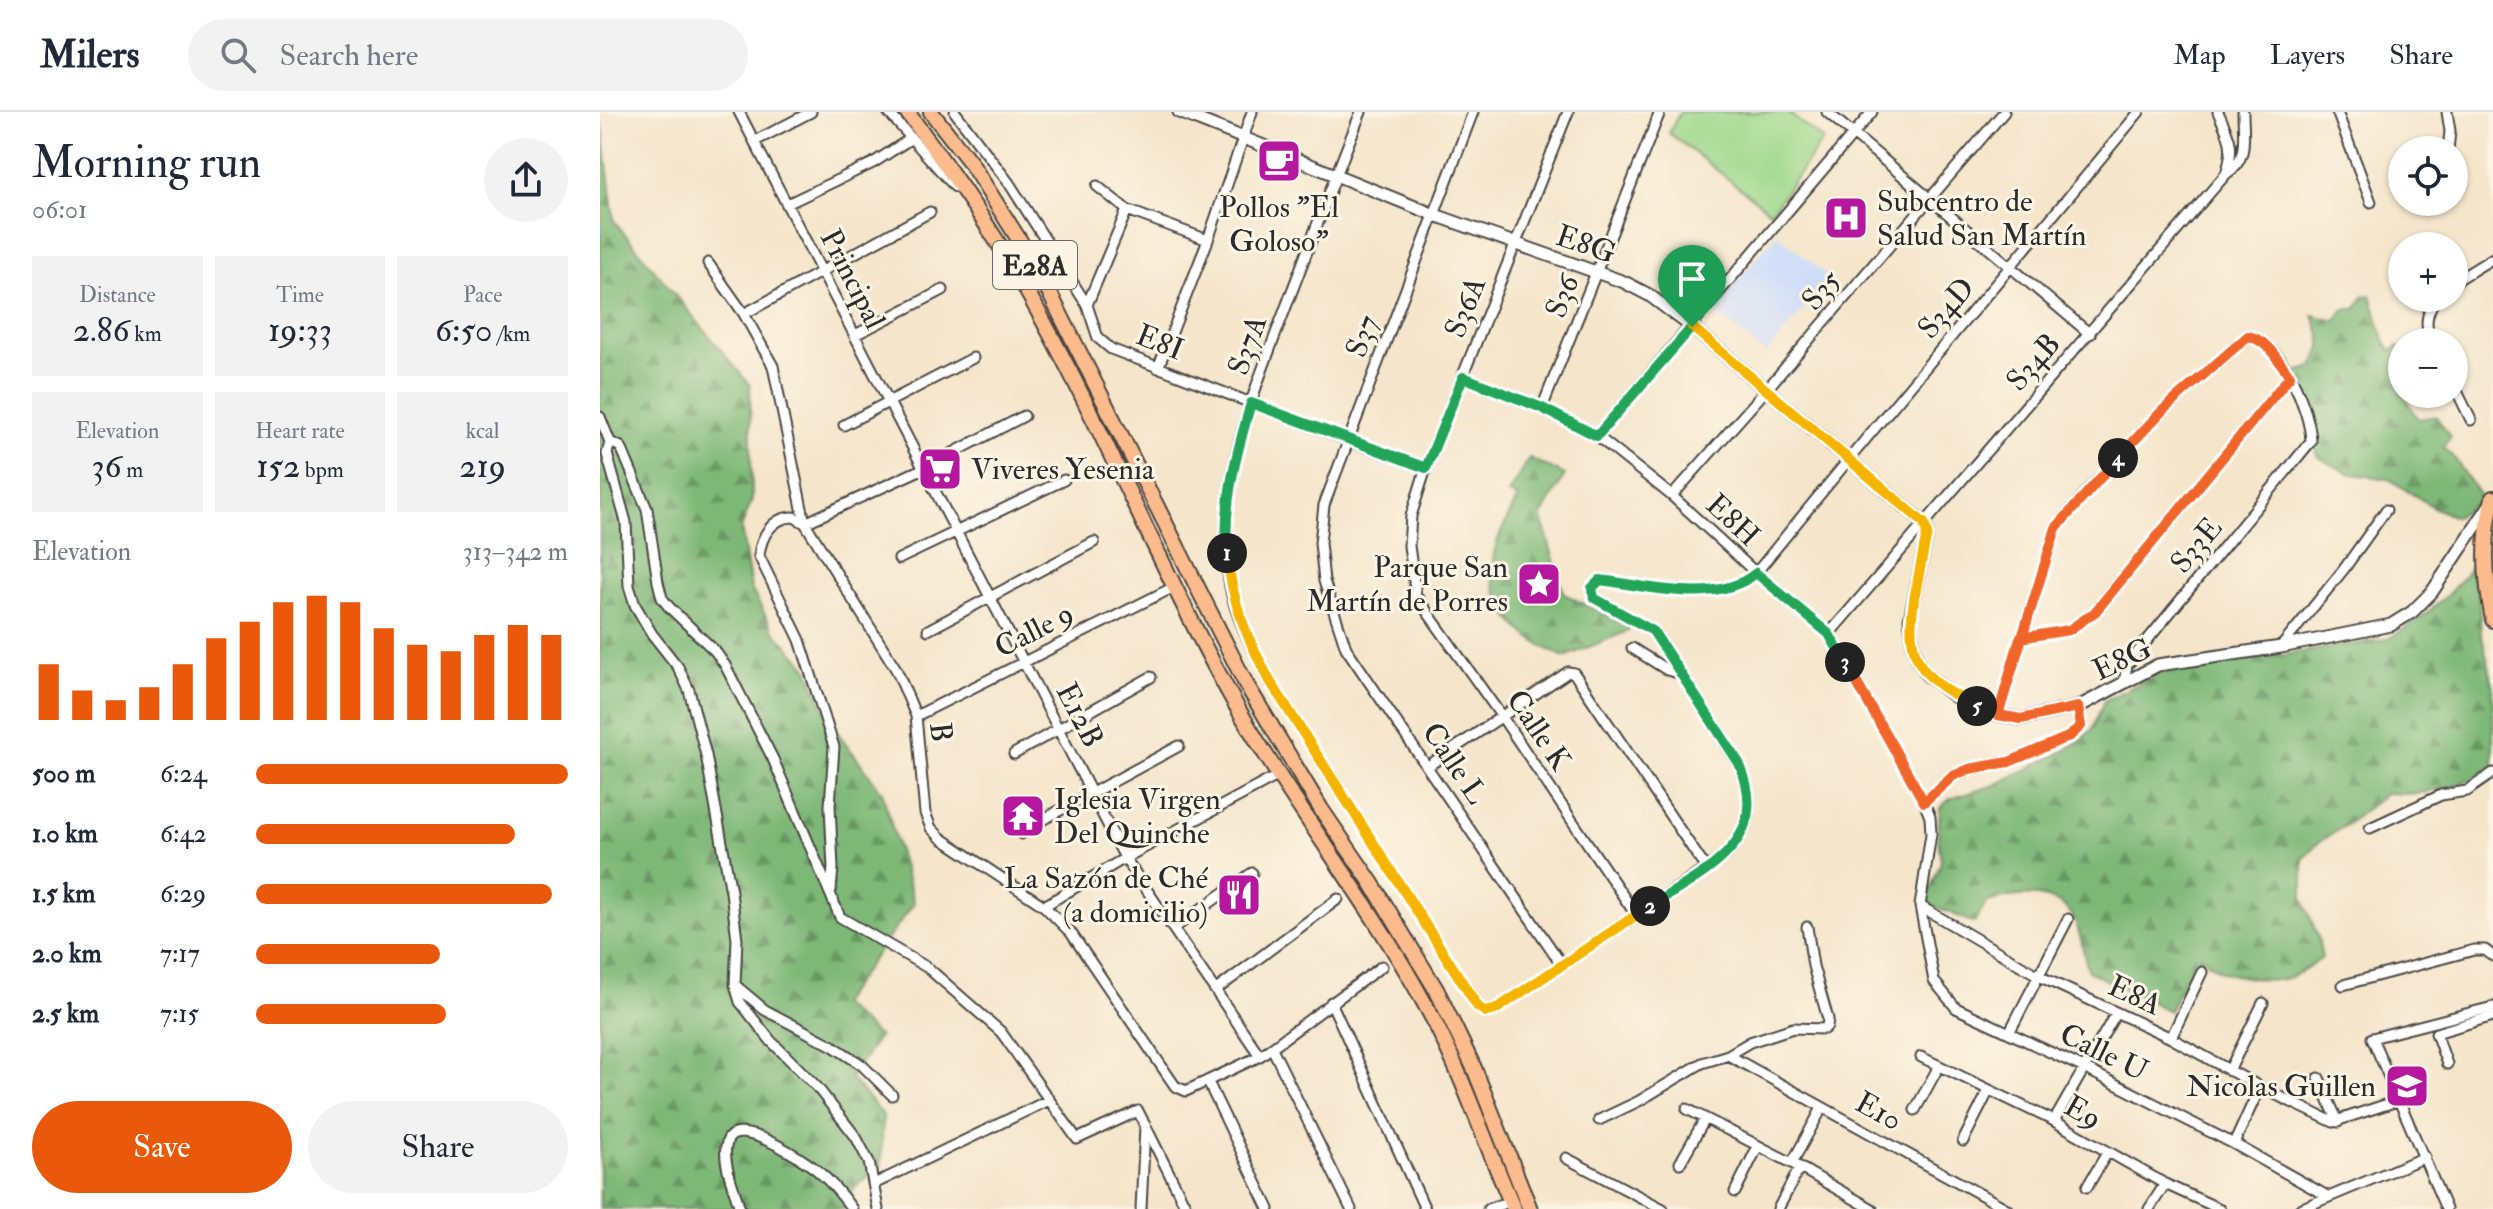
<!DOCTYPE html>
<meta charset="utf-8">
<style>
:root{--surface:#fff;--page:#f2f2f3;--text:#1f2937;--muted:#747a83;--line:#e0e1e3;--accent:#ea580c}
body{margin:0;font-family:"IM FELL Double Pica",serif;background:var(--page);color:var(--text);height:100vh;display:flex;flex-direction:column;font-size:30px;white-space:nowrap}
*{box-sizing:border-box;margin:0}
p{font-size:26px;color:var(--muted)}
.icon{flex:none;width:44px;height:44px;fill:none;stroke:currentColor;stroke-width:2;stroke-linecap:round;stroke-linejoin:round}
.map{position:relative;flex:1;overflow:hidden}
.panel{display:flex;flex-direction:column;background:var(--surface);width:600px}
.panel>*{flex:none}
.tools{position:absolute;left:1788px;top:24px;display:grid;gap:16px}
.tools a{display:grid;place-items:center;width:80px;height:80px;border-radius:50%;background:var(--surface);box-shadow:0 2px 6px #0004;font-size:40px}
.pin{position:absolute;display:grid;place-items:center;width:68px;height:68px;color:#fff;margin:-82px -34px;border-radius:50% 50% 50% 0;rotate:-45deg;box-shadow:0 0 8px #0007}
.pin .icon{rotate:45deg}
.km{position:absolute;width:40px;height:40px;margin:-20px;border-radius:50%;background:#222;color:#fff;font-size:22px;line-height:40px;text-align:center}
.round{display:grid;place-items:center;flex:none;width:84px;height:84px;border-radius:42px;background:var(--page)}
.overview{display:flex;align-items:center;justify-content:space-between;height:136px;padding:0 32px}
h1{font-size:44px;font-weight:600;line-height:60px}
.metrics{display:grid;grid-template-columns:repeat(3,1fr);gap:12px;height:136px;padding:8px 32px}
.metrics div{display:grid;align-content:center;border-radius:0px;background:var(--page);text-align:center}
.metrics b{font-size:34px;font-weight:600}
.metrics small{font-size:22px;font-weight:400}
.metrics p{font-size:22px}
.chart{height:224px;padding:16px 32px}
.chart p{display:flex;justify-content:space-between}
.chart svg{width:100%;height:144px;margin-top:8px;stroke:var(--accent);stroke-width:6}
.action{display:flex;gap:16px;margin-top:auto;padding:16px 32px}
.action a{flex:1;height:92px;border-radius:48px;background:var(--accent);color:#fff;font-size:32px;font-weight:600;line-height:92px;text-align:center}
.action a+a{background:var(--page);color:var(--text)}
ul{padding:0 32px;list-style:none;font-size:26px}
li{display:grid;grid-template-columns:128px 96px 1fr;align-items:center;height:60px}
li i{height:20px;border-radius:10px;background:var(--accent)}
header{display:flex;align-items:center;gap:48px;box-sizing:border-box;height:112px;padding:0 40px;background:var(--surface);border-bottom:2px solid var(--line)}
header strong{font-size:38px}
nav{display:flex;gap:44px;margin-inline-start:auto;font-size:28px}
.search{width:560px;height:72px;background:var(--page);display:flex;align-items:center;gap:20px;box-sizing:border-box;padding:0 28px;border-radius:44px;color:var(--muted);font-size:30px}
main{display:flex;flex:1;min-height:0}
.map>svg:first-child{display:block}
</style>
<header>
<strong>Milers</strong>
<div class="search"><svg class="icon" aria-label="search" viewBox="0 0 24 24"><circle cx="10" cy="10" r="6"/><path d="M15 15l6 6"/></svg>Search here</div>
<nav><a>Map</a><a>Layers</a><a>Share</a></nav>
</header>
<main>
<section class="panel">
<div class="overview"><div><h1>Morning run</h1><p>06:01</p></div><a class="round"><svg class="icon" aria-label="share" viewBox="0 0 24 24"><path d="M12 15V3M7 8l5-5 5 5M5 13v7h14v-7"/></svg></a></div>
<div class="metrics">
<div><p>Distance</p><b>2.86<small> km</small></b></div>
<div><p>Time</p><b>19:33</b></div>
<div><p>Pace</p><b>6:50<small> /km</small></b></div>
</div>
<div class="metrics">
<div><p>Elevation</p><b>36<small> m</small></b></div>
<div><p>Heart rate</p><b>152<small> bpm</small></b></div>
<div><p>kcal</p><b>219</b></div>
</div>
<div class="chart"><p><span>Elevation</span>313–342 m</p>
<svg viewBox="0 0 160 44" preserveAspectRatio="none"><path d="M5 44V27M15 44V35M25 44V38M35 44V34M45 44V27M55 44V19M65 44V14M75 44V8M85 44V6M95 44V8M105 44V16M115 44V21M125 44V23M135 44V18M145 44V15M155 44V18"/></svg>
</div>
<ul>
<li><b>500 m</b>6:24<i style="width:100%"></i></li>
<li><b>1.0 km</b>6:42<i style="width:83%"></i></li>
<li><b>1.5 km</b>6:29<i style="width:95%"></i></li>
<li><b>2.0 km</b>7:17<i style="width:59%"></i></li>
<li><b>2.5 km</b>7:15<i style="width:61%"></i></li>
</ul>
<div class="action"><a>Save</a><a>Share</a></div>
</section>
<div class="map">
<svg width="1893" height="1097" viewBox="0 0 1893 1097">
<defs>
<pattern id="forest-firs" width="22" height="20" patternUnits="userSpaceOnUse" patternTransform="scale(2)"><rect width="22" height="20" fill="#7eb877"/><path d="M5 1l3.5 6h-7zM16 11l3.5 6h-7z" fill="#679662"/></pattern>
</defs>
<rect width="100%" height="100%" fill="#fcf5e5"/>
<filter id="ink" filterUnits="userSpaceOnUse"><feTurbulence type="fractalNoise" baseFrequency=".0125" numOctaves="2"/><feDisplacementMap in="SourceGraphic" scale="16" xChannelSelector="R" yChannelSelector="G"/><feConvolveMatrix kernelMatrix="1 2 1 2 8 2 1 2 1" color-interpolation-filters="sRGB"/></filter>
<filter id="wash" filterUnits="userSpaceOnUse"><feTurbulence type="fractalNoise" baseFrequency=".006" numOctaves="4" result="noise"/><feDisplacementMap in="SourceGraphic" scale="32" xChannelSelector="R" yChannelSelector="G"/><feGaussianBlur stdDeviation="1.8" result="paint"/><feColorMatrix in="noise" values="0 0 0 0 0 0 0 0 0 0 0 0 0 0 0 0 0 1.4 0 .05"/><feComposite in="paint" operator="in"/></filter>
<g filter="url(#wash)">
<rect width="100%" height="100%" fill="#f5e5ca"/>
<path fill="#cddbfa" d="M1177,122L1230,166L1166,242L1113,198Z"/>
<path fill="url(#forest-firs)" stroke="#547251" stroke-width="2" d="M0,11L3,18L14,109L150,273L152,388L141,416L151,477L174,519L207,555L230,610L282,680L314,791L240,892L279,925L250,966L283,1003L281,1054L252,1078L243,1097H0Z
M1771,183L1784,228L1791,239L1798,234L1802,238V282H1807L1808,291L1819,307L1836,304L1850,325L1843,335L1855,347L1882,387L1855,405L1835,396L1789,367L1748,361L1717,344L1702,288L1707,284L1696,260L1713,255C1725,231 1723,228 1713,203L1736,209L1744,197H1756L1763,185Z
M929,346L965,363L941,404L964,482L1030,514L1028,519L965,545C917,526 879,485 897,430C903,415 911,400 918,385L908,382Z
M1876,447L1881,521L1893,572V654C1859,677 1827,684 1787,681L1746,713L1719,730L1703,747V787L1718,825L1722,846C1692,868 1683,872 1646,865C1622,861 1619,860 1601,844L1585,866L1569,899L1488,859C1484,844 1479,808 1468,798C1447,777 1413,783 1387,790L1374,811L1325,790L1341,750L1338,726L1340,696L1350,687L1395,673L1466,638L1492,618L1504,589L1557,562L1788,527C1825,505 1852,484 1876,447Z"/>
<path fill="#9ed88b" stroke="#64825b" stroke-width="2" d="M1080,0H1187L1223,28L1171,100L1069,21Z"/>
</g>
<g filter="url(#ink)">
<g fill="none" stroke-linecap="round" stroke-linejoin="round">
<g stroke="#494743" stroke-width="13">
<path id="minor" d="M139,0L525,746L660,944
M288,0L355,75
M355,0L409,71L487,193L498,226L511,237L747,328L826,356
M761,0C736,62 713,124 689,187C655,278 612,374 630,474C636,508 654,539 670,569L878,895L886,900L895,898L1125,744C1153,715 1155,687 1139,651L1053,519L994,486L992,476L1000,468C1048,474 1115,494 1156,461C1281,305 1412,155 1539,0
M873,0L724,393L720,431L724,469L746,536L962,853
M968,0L826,356L811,404L809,434L816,484L902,605L1036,803
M1227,0L1490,222
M1618,0C1630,26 1635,34 1626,62
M1737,0L1771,90
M1847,0L1850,19L1848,38
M155,29L211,0
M497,74L527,98L608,128
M187,92L273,51L310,27
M1825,97L1830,90
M108,151L144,202L173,254L205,411L296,557L316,604L325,701L331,716L341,726L444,794L471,821L575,974L586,979L660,944L782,854
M1854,170L1893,146
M487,193L527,98
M144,202L330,100
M255,223L343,178
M1832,230C1824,214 1826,201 1836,186
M558,256L608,128L652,0
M863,265L942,296L997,324L1072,384L1156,461L1229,522L1324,690L1330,705L1331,722L1320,794L1334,869L1356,896L1484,956L1634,1032L1727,1084
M1854,273L1871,308
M942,296L1060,0
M0,305L10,330L7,342L26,410L29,474L35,493L52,522L78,555L89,578L106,643L131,780L137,827L135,873L140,890L171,929L217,975L256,1025L269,1050L278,1097
M244,313L373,246
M997,324L1272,0
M10,330L21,335L47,397L58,470L62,486L69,495L115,539L125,553L173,647L240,805L328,856L401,920L477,1027L538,999L587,1097
M1072,384L1166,278L1404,0
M205,411L194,405C172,405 161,424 159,444L200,528L234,635L230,694L233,756L231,778
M205,411L324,356L424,304
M299,447L464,368
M328,518L494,430
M1229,522L1626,62C1649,48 1643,24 1643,0
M1420,526L1469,518L1495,500L1690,264
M1681,535L1744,457L1786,398
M1032,536L1067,558L1081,562
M1398,603L1456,416L1487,379L1562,299L1648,224C1682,230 1710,298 1711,329L1527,553L1524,570
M316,604L574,475
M414,642L551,565
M828,654L968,560L974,561L1107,758
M1324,690L1353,664L1369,657L1409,650L1470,624L1481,614L1478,595
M1770,716L1841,683L1867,679L1893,661
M421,722L429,715L579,634
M444,794L525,746L677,664
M1320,794L1439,864L1571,926L1660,975L1733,1010L1800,988
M574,816L652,761
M135,873L165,898L233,934L262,953L292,983
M1743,873L1874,838H1885L1893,844
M616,878L738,787
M731,890L825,1097
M1409,921L1468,807
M1571,926L1602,860
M672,936L751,1097
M1128,943L1407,1097
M1321,945L1454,1009L1565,1072L1620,1097
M1847,952L1836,921L1893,904
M1629,959L1663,891
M1719,966L1738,1010
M608,970L669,1097
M1087,997L1192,1051L1272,1097
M1315,998L1339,954
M999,1008L1039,989L1102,951L1128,943L1150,930L1193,916L1224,917L1227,914L1228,907L1213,854L1207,815
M1454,1009L1516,901
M1363,1029L1389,978
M1634,1032L1660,975
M966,1046L1063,1097
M1080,1051L1105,1007
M1192,1051L1222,996
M274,1072L449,988
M1487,1075L1507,1041
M1135,1080L1158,1034
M140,1097C135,1078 121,1049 127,1030C135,1002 207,1049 219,1060C232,1071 242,1083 252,1097
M541,1097L545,1014
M888,1097L911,1089
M1178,1097L1200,1055
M1549,1097L1565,1072
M1700,1097L1825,1045
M1846,1097L1772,926L1893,895"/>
</g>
<g stroke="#494743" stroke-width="15">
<path id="tertiary" d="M579,0L835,103L1024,170L1049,183L1092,215L1324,411L1327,422L1310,507L1313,534L1318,549L1327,563L1354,584L1398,603L1421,607L1478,595L1558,553L1681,535L1791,513L1812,500L1832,480L1889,394"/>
</g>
<g stroke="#494743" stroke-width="18">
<path id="primary" d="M1893,386C1883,425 1885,469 1893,508"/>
</g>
<g stroke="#494743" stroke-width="18">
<path id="trunk" d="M307,0C346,52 384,106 417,162C495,296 553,442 628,579C688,688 767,785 826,894C862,959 884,1030 914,1097
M331,0L370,50L437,156L646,572L721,697L771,770L837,879L874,956L930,1097"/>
</g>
<use href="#minor" stroke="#fff" stroke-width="9"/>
<use href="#tertiary" stroke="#fff" stroke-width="11"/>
<use href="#primary" stroke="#fbbb8c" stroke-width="14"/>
<use href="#trunk" stroke="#fbbb8c" stroke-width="14"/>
</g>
</g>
<g fill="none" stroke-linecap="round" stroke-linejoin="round" filter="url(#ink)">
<g stroke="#fff" stroke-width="16">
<path id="split-1" d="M627,441C623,389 637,340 651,291L826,356L863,265L942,296L997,324L1092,215"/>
</g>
<g stroke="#fff" stroke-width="16">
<path id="split-2" d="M627,441C632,491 646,524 670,569L878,895L886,900L895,898L1050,794"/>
</g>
<g stroke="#fff" stroke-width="16">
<path id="split-3" d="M1050,794C1106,759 1174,730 1139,651L1053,519L994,486L992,476L1000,468C1048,474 1116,494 1156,461L1229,522L1245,550"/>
</g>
<g stroke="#fff" stroke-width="16">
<path id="split-4" d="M1245,550L1324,690L1353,664L1369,657L1409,650L1470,624L1481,614L1478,595L1421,607L1398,603L1456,416L1518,346"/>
</g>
<g stroke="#fff" stroke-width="16">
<path id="split-5" d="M1377,594L1398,603L1420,526L1469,518L1495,500L1690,264C1678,249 1668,228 1648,224L1562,299L1518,346"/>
</g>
<g stroke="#fff" stroke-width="16">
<path id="split-6" d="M1092,215L1324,411L1327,422C1323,440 1320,458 1316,477C1303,543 1316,566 1377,594"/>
</g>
<use href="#split-1" stroke="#22a559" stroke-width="10"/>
<use href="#split-2" stroke="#f5b400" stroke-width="10"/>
<use href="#split-3" stroke="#22a559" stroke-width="10"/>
<use href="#split-4" stroke="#f0652b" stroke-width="10"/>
<use href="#split-5" stroke="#f0652b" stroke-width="10"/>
<use href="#split-6" stroke="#f5b400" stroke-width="10"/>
</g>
<defs>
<g id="cafe-square" transform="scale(2.3)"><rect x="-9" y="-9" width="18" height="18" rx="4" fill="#b5179e" stroke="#fcf5e5"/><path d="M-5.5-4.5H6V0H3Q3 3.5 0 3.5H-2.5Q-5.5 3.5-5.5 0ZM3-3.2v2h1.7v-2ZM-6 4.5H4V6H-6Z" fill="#fff"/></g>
<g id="hospital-square" transform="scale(2.3)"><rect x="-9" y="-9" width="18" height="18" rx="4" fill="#b5179e" stroke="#fcf5e5"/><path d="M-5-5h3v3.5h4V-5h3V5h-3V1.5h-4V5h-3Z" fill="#fff"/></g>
<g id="supermarket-square" transform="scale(2.3)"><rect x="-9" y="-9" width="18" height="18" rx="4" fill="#b5179e" stroke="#fcf5e5"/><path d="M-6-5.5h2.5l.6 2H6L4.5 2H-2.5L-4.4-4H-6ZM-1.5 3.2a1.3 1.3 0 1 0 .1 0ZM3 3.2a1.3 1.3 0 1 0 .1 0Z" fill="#fff"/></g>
<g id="sight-square" transform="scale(2.3)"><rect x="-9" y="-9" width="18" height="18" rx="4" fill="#b5179e" stroke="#fcf5e5"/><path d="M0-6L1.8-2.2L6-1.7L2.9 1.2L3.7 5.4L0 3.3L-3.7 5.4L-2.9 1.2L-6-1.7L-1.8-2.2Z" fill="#fff"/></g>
<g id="temple-square" transform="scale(2.3)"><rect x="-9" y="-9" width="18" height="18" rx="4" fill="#b5179e" stroke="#fcf5e5"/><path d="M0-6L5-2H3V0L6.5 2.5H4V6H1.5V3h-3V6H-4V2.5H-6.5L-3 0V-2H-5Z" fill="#fff"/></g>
<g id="restaurant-square" transform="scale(2.3)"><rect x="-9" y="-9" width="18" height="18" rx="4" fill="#b5179e" stroke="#fcf5e5"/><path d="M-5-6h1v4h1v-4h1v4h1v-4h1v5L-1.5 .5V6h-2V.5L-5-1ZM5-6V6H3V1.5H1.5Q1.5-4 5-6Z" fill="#fff"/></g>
<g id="school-square" transform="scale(2.3)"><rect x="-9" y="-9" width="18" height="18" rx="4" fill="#b5179e" stroke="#fcf5e5"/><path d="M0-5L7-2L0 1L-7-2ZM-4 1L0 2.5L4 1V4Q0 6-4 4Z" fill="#fff"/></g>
</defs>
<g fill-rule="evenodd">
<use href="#cafe-square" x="679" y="49"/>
<use href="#hospital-square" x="1246" y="106"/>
<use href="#supermarket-square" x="340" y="357"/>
<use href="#sight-square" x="939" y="472"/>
<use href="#temple-square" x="423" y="704"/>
<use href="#restaurant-square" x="639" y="783"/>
<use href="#school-square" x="1807" y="974"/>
</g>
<g text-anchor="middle" stroke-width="6" stroke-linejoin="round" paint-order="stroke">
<rect fill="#fcf5e5" stroke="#6a6863" stroke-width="2" x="393" y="129" width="84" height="48" rx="6"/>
<g font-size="28" font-weight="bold" fill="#2b2b2b">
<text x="435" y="163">E28A</text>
</g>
<g font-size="30" fill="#2b2b2b" stroke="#fcf5e5" text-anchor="start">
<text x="1277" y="99">Subcentro de<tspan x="1277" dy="34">Salud San Martín</tspan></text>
<text x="679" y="105" text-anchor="middle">Pollos "El<tspan x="679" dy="34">Goloso"</tspan></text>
<text x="371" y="367">Viveres Yesenia</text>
<text x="908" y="465" text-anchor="end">Parque San<tspan x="908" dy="34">Martín de Porres</tspan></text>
<text x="454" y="697">Iglesia Virgen<tspan x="454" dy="34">Del Quinche</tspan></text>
<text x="608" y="776" text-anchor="end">La Sazón de Ché<tspan x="608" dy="34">(a domicilio)</tspan></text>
<text x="1776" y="984" text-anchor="end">Nicolas Guillen</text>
</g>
<g font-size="30" fill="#2b2b2b" stroke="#fcf5e5">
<text transform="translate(986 132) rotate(19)" y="10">E8G</text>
<text transform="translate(253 167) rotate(63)" y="10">Principal</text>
<text transform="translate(1221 178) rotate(-49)" y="10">S35</text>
<text transform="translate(962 184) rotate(-68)" y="10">S36</text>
<text transform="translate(865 195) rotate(-68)" y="10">S36A</text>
<text transform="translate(1346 196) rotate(-49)" y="10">S34D</text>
<text transform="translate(762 224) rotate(-69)" y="10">S37</text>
<text transform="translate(560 230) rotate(22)" y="10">E8I</text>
<text transform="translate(647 233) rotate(-70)" y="10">S37A</text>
<text transform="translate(1433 250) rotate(-49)" y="10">S34B</text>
<text transform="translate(1133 408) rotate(43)" y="10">E8H</text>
<text transform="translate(1596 433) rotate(-50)" y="10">S33E</text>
<text transform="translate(434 518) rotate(-27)" y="10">Calle 9</text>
<text transform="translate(1522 547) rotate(-25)" y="10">E8G</text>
<text transform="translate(480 603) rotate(63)" y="10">E12B</text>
<text transform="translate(939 618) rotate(56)" y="10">Calle K</text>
<text transform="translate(341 620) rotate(83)" y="10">B</text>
<text transform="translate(855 651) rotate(56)" y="10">Calle L</text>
<text transform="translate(1535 883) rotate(25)" y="10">E8A</text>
<text transform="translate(1504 940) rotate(26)" y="10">Calle U</text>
<text transform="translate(1279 999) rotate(29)" y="10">E10</text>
<text transform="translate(1483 1000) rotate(30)" y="10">E9</text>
</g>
</g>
</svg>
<div class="tools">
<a><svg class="icon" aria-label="locate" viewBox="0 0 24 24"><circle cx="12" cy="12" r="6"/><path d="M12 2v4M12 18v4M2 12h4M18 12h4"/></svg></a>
<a>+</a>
<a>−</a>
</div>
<div class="pin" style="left:1092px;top:215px;background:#1e9e55"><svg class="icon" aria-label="arrive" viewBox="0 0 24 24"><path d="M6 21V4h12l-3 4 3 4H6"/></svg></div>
<b class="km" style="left:627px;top:441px">1</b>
<b class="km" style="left:1050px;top:794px">2</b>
<b class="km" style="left:1245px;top:550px">3</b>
<b class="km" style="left:1518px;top:346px">4</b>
<b class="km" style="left:1377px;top:594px">5</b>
</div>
</main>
